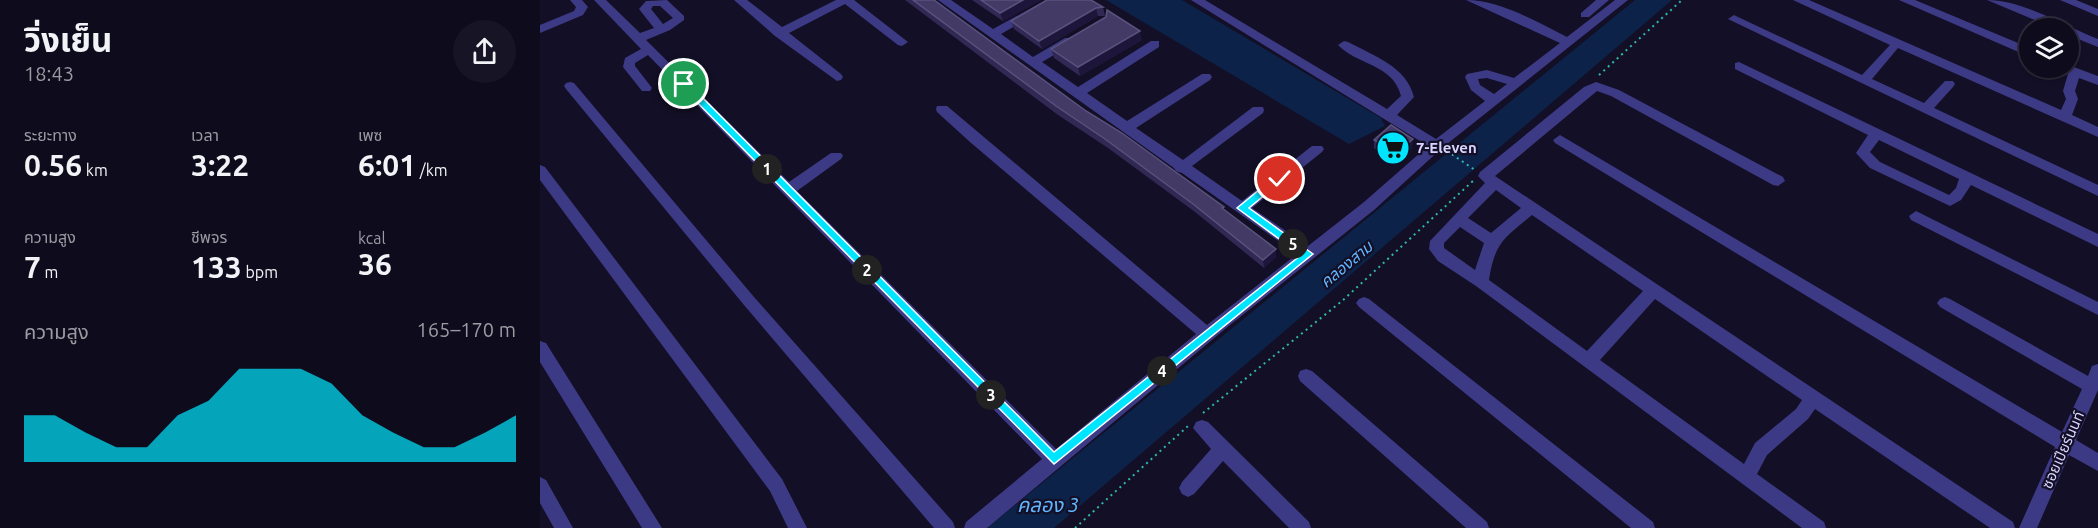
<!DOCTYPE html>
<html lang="th">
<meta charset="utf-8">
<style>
:root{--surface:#0e0b1c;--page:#171425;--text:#f1f3f6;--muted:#9b9ba3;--line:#2e2b3b;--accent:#00e5ff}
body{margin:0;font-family:Ubuntu,"Noto Sans Thai",sans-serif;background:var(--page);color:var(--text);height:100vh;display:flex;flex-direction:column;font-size:22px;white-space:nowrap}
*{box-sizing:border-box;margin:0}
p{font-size:20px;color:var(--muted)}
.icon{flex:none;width:33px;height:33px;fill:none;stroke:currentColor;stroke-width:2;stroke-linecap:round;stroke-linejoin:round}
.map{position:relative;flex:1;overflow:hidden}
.sheet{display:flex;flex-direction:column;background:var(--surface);width:540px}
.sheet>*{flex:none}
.tools{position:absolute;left:1479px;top:18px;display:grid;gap:12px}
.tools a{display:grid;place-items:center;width:60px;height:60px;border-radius:50%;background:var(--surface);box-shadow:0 2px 4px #0004,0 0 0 2px var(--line);font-size:30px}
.pin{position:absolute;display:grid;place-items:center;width:51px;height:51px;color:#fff;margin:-26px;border:3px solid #fff;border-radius:50%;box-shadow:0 2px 6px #0007}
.km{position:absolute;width:30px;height:30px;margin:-15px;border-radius:50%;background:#222;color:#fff;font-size:16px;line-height:30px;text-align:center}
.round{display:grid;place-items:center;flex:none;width:63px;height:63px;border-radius:32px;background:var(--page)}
.head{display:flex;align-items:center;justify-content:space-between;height:102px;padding:0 24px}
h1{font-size:33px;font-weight:700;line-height:45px}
.figures{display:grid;grid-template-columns:repeat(3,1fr);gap:9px;height:102px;padding:6px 24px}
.figures div{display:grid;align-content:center}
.figures b{font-size:30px;font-weight:700}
.figures small{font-size:16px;font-weight:400}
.figures p{font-size:16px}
.chart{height:168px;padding:12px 24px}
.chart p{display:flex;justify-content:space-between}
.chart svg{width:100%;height:108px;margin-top:6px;fill:var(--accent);opacity:.7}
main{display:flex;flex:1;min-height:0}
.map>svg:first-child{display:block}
</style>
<main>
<section class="sheet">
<div class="head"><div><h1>วิ่งเย็น</h1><p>18:43</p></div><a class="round"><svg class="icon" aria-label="share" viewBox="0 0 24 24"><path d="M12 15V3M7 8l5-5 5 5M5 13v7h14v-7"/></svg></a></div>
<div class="figures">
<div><p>ระยะทาง</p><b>0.56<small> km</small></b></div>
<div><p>เวลา</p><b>3:22</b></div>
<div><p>เพซ</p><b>6:01<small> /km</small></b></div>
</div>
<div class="figures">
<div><p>ความสูง</p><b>7<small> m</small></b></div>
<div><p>ชีพจร</p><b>133<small> bpm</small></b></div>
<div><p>kcal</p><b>36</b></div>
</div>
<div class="chart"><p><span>ความสูง</span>165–170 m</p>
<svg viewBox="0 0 160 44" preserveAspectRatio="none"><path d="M0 44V25L10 25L20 32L30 38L40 38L50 25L60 19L70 6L80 6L90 6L100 12L110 25L120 32L130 38L140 38L150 32L160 25V44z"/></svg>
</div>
</section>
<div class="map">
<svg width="1558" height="528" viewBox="0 0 1558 528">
<rect width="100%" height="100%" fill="#130f26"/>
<path fill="#0c2248" d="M566,0H642L841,118L845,126L809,144Z
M1095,0H1132L514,528H447Z"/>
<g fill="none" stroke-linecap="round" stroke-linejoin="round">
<path stroke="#2fb8b0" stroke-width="2" stroke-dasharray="2 4" stroke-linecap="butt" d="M1059,75L1142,0
M907,151L935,170
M663,413L802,301L934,180
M535,528L648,426"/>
<path fill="#3d3a85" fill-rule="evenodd" d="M30,0H42L48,7L43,15L0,33V25L34,11L36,7Z
M54,0H66L100,33L114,28L99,9L106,1L127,0L144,16V20L130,30L106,40L249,182L291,153H301L303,156L301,159L257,191L516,449L656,334L430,142L397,112L396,109L397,106H407L667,325L757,254L642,173L636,171L634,168L398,0H411L453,29L506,0H520L461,34L493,57L525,38H533V44L502,62L538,87L611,41H619V47L547,93L587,121L662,74H670L672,77L670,80L596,128L643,160L713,107H723L724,110L723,113L652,166L702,201L772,146H782L784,149L782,152L712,208L768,246L824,202L888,146L651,0H665L847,109L861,96C853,64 817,65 798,45L804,41L808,42C834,56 866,66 874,97L857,115L896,139L945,101L931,90L925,77L927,74L947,70L974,78L1020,43L926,0C960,0 997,22 1027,37L1075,0H1088L902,148L834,210L685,329L447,528H424L426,522L502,459L108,55L95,63V66L112,88L110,91H102L83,67L85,58L101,49ZM113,6H120L133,18L123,24L111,9ZM947,78L967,84L954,94L940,85L938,79Z
M194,0H207L242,27L296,0H314L368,42L362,46L358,45L305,4L249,33L301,74L303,77L301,80L297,81L235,36Z
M1056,0H1069L1049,17H1041V13Z
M1253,0H1269L1521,110L1526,99L1523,91L1528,74L1520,71L1518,68H1528V65L1558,76V85L1539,78L1535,91L1538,99L1532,115L1558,127V137L1358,48L1332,79L1384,103L1405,81H1413L1415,84L1413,87L1394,108L1558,185V196L1188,19L1194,15L1198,17L1322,75L1350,45Z
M1359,0H1375L1490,48V57Z
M1447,0C1483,0 1525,26 1558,39V47L1528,35V28H1514Z
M1520,0H1536L1558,9V16Z
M1199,62L1558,234V247L1431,185L1421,200L1410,206L1330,168L1316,153L1328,135L1195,69V63ZM1339,140L1419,179L1416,188L1409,195L1340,162L1330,152Z
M30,82L34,83L214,297L413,522L415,528H394L204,305L26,89L24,86L26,83Z
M1056,82L1079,90L1243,177L1245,181L1238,186L1233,185L1071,96L1057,91L955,176L1473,522L1475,528H1450L1275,409L1268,419L1227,455L1217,474L1284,522L1286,528H1262L936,286L898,261L889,249L890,241L945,183L938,176L940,172L1044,87ZM956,190L981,208L951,233L928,218ZM992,215L1103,291L1047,351L949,280C955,242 964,238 992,215ZM920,227L944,243L935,270L904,248V243ZM1115,299L1262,400L1256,409L1215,443L1204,464L1060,360Z
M1020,135L1522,432L1542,389L1400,307L1397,303L1400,299L1405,297L1410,299L1548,376L1552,366L1558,364V390L1536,440L1558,453V471L1529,455L1497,528H1479L1515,447L1015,143L1013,140Z
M0,165L5,167L242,479L267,528H248L230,491L0,180Z
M1376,211L1558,302V315L1371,220L1369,216Z
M824,297L829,299L1113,522L1115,528H1091L819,307L816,303L819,299Z
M0,341L6,343L122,528H102L0,362Z
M766,369L772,371L947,522L949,528H926L760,381L758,376L760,371Z
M662,420L668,422L769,522L771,528H749L683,461L654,494L648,497L642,494L639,488L642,482L671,449L653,428L656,422Z
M0,477L6,480L33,528H14L0,503Z"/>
</g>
<path fill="#312854" d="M365,0H394L684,210L736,257L724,268L655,212L568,148L518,115Z
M432,0H501L463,21Z
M507,0L563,7L565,16H558L502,49L474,29L471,21Z
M602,40L540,76L514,58L511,49Z
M834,140L872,148L855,162L834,148Z"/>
<path fill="#1d163a" d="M483,0H501L463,21L460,13Z
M556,8L558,16L502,49L499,41Z
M600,31L602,40L540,76L538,67Z
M873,139L872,148L855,162L856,153Z
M736,249V257L724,268L723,260Z"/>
<path fill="#433a66" stroke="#5a527e" stroke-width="1.5" d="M373,0H394L546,111L582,133L684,207L682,208L736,249L723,260L653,204L565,139L516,106Z
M441,0H483L460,13Z
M507,0H551L563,7L556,8L499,41L471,21Z
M567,10L600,31L538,67L511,49L566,17Z
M851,125L873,139L856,153L834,140Z"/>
<path fill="#00e5ff" stroke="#fff" stroke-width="1.5" d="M141,82H147L514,452L761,255L697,208L736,176H740L744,179L709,208L773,254L514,464L141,86Z"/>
<defs>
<g id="supermarket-disc" transform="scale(1.725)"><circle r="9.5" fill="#00e5ff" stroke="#130f26"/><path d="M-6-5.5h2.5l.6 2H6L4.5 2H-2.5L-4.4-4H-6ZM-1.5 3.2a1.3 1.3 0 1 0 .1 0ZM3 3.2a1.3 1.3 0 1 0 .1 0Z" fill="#111"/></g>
</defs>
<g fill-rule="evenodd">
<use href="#supermarket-disc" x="853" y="148"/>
</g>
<g text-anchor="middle" stroke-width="4.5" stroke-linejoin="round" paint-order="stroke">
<g font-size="15" font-weight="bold" fill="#d9d4ff" stroke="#130f26" text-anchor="start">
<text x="876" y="153">7-Eleven</text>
</g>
<g font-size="15" fill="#d9d4ff" stroke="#130f26">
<text transform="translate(1523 450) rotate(-66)" y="5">ซอยเปียร์นนท์</text>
</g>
<g font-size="16" font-style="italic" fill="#62b6ff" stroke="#130f26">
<text transform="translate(806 264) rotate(-40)" y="6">คลองสาม</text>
</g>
<g font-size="20" font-style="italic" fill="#62b6ff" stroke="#130f26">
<text x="508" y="512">คลอง 3</text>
</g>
</g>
</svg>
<div class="tools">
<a><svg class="icon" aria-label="layers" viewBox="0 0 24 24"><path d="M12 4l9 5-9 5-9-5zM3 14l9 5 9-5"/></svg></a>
</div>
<div class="pin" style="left:144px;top:84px;background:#1e9e55"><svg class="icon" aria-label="arrive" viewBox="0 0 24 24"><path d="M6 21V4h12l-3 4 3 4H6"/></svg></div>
<div class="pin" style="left:740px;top:179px;background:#d93025"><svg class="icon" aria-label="check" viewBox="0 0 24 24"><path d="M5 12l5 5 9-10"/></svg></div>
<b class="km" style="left:227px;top:169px">1</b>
<b class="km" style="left:327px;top:270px">2</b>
<b class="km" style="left:451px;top:395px">3</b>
<b class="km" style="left:622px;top:371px">4</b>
<b class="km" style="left:753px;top:244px">5</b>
</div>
</main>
